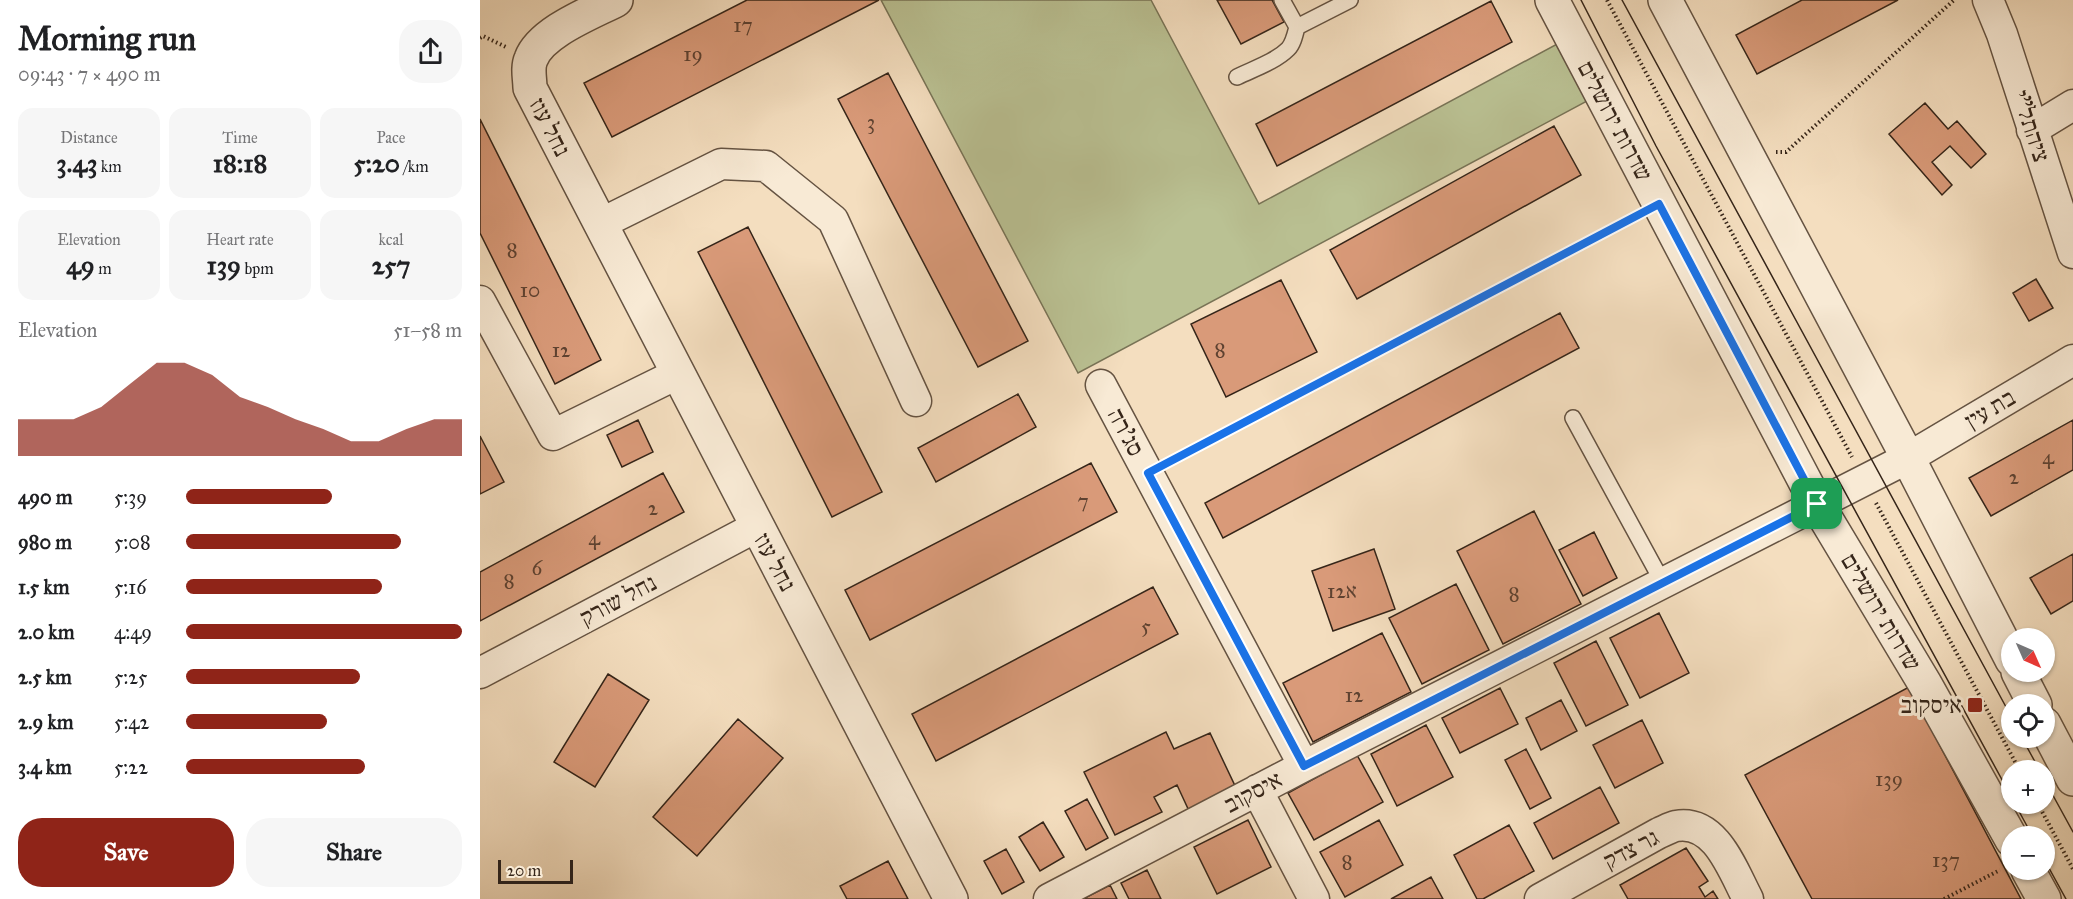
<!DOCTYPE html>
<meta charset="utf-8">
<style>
:root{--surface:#fff;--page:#f6f6f6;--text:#202124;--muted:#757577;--accent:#8f2418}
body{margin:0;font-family:"IM FELL Great Primer","Frank Ruhl Libre",serif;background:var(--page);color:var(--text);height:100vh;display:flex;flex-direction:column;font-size:22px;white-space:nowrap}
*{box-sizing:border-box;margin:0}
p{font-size:20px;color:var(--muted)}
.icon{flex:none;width:33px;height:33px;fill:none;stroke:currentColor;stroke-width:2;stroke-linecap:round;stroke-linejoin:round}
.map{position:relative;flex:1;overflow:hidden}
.panel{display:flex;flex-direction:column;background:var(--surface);width:480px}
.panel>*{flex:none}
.needle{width:39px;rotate:135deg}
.fabs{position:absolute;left:1521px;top:628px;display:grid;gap:12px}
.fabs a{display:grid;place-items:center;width:54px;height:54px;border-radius:50%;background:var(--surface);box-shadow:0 2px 4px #0004;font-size:30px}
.scale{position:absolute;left:18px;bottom:15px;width:75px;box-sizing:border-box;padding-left:6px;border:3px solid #352519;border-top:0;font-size:16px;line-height:21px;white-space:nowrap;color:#352519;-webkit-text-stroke:4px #f8ead5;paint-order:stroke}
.pin{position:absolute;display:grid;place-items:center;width:51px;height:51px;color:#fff;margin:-26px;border-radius:12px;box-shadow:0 3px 9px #0006}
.round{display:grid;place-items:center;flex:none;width:63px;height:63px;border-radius:24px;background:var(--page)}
.overview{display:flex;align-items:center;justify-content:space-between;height:102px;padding:0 18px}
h1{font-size:33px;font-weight:800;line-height:45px}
.metrics{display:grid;grid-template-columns:repeat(3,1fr);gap:9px;height:102px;padding:6px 18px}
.metrics div{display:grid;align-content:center;border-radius:15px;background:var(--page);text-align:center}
.metrics b{font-size:26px;font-weight:800}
.metrics small{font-size:16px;font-weight:400}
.metrics p{font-size:16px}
.chart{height:168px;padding:12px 18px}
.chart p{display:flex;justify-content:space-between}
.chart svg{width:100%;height:108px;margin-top:6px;fill:var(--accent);opacity:.7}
.action{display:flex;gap:12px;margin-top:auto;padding:12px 18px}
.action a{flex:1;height:69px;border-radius:24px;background:var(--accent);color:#fff;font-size:24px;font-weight:800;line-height:69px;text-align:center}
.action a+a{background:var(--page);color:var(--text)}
ul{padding:0 18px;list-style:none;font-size:20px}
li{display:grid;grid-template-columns:96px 72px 1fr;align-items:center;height:45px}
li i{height:15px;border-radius:8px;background:var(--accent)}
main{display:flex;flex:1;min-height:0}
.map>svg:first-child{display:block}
</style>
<main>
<section class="panel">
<div class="overview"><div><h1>Morning run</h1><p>09:43 · 7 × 490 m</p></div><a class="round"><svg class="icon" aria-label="share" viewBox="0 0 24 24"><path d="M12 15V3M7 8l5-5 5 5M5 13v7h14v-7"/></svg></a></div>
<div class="metrics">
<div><p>Distance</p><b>3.43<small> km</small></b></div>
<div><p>Time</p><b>18:18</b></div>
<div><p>Pace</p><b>5:20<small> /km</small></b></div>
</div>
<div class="metrics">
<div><p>Elevation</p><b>49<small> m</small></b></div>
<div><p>Heart rate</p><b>139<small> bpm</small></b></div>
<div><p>kcal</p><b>257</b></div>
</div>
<div class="chart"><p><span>Elevation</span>51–58 m</p>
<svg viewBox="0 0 160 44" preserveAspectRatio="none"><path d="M0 44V29L10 29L20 29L30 24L40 15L50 6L60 6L70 11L80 20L90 24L100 29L110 33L120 38L130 38L140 33L150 29L160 29V44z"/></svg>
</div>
<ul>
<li><b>490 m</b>5:39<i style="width:53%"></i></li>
<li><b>980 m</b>5:08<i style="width:78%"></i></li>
<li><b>1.5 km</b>5:16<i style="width:71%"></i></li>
<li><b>2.0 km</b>4:49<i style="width:100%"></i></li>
<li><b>2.5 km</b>5:25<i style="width:63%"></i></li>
<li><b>2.9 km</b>5:42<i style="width:51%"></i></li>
<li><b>3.4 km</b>5:22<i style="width:65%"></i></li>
</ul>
<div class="action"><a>Save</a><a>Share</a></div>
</section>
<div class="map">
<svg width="1593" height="899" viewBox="0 0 1593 899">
<rect width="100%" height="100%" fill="#f4debf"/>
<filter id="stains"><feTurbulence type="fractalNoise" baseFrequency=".00333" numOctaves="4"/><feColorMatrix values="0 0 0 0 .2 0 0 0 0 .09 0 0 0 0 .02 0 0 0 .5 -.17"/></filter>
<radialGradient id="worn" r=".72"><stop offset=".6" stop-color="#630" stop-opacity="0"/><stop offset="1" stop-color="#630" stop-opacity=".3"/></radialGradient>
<path fill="#bac193" stroke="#787356" stroke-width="1.5" d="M401,0H671L779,204L1079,43L1109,100L598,373Z"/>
<path fill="#d99a79" stroke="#352519" stroke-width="1.5" d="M267,0H399L132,137L104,83Z
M737,0H792L804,22L761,44Z
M1322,0H1418L1277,74L1256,35Z
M1011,1L1032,42L797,166L776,124Z
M408,73L548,341L498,367L358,99Z
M1445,103L1468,129L1477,121L1506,154L1491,168L1470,146L1452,162L1472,185L1462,195L1409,134Z
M0,119L121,360L75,384L0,233Z
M1074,126L1101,175L877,299L850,250Z
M268,227L402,492L352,517L218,252Z
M1556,279L1573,308L1549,321L1533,293Z
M801,280L837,352L746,397L711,324Z
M1080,313L1099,348L743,538L725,503Z
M538,394L556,427L456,482L438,448Z
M158,420L173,452L142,467L127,435Z
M1593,420V470L1511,516L1489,478Z
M0,436L24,482L0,494Z
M611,463L637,512L390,640L365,590Z
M183,473L204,512L0,621V572Z
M1054,511L1101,604L1023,644L977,551Z
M1114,532L1137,578L1103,596L1079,550Z
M894,549L915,609L853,631L832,571Z
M1593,554V601L1571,614L1550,578Z
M976,584L1009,650L942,684L909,618Z
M673,587L698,634L456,761L432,714Z
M1179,613L1209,673L1160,698L1130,638Z
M902,633L931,692L833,742L803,683Z
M1116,641L1148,705L1106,726L1074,663Z
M128,674L169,700L115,787L74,762Z
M1429,687L1541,899H1332L1265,775Z
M1020,688L1038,724L980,753L962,718Z
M1081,700L1097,731L1061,750L1046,718Z
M258,719L303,758L217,856L173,817Z
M1162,720L1183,763L1135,788L1113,745Z
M946,725L973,777L917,806L891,754Z
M686,732L694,749L730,733L757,790L710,813L697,785L674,797L682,812L635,835L604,772Z
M1046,749L1071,798L1050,809L1025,760Z
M877,755L903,802L834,840L808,793Z
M1120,787L1139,823L1073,859L1054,823Z
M607,799L628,838L606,850L585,811Z
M768,820L791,867L737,894L714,847Z
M899,820L923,865L865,897L840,852Z
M563,822L584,857L560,871L539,837Z
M1029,825L1054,871L1003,899H997L974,855Z
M1206,848L1228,881L1219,887L1225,897L1233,891L1238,899H1148L1140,885Z
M526,849L544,882L522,894L504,861Z
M408,861L428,899H367L360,886Z
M667,870L681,899H649L641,883Z
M951,877L963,899H911Z
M630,885L637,899H603Z"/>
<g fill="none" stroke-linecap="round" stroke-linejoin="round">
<g stroke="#655342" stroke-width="18">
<path id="service" d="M802,0L817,27L870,0
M757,77C773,69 795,62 808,49C813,44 815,35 817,27
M1093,418L1183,583"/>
</g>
<g stroke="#655342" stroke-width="33">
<path id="minor" d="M1508,0L1522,34L1593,253
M1552,130L1593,105
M120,224L241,164L286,166L353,220L436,401
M0,301L73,435L197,374
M621,385L824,766
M0,673L276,527
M777,790L834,899
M569,899L824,766L1428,458L1593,360
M1060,899L1179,833C1184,831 1191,827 1196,826C1236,819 1253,871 1268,899"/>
</g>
<g stroke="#655342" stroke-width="36">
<path id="tertiary" d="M136,0C111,13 61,32 51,59C47,68 50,79 50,88L471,899
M1072,0L1337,504L1445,684L1532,840
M1185,0L1428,458L1532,660
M1538,672L1555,705
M1564,724L1593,779
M1548,870L1564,899"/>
</g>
<path stroke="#352519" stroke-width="4" stroke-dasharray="1.5 3" stroke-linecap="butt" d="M1127,0L1372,457
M0,38L3,36L26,47
M1296,152H1306L1474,0
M692,460L1155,216
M1396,503L1540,771
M1558,804L1593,869
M1464,899L1520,870"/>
<use href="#service" stroke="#f8ead5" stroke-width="15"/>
<use href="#minor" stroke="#f8ead5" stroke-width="30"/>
<use href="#tertiary" stroke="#f8ead5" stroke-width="33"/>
<path stroke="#352519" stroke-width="1.5" d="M1101,0L1176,146L1532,798
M1142,0L1532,718
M1542,738L1560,771
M1564,779L1593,832
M1535,804L1553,837
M1564,859L1586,899"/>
</g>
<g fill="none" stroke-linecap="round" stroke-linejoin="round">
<g stroke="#fff" stroke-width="12">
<path id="route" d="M1179,204L1337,504L824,766L668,473Z"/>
</g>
<use href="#route" stroke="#1a73e8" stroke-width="8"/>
</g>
<rect fill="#8f2418" stroke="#f8ead5" stroke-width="2" x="1487" y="697" width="16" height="16" rx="3"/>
<g text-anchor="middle" stroke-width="6" stroke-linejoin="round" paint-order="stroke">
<g font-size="21" fill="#5e4231">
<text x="263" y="32">17</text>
<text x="213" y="61">19</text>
<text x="391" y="129">3</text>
<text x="32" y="257">8</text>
<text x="50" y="297">10</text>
<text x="81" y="357">12</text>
<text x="740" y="357">8</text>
<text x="1568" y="464">4</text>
<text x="1534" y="484">2</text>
<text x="603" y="508">7</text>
<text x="173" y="515">2</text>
<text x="114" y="545">4</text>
<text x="57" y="575">6</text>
<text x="29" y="588">8</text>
<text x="862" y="598">12א</text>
<text x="1034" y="601">8</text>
<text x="666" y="633">5</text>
<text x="874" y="702">12</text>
<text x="1409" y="786">139</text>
<text x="1466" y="867">137</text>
<text x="867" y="869">8</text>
</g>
<g font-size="24" fill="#352519" stroke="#f8ead5">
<text transform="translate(1135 121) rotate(62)" y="8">שדרות ירושלים</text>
<text transform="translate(1551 126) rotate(72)" y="8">ציהתל"י</text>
<text transform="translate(70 127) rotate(63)" y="8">נחל עוז</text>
<text transform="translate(1510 409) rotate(-31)" y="8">בת עין</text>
<text transform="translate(646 432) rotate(62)" y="8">סג'רה</text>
<text transform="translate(295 562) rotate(62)" y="8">נחל עוז</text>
<text transform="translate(138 600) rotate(-28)" y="8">נחל שורק</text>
<text transform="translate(1401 612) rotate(59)" y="8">שדרות ירושלים</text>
<text transform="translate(773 792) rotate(-28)" y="8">איסקוב</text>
<text transform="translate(1151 849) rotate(-28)" y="8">גר צדק</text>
</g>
<g font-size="24" fill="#352519" stroke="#f8ead5" text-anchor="end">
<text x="1482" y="713">איסקוב</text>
</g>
</g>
<rect width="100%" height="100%" filter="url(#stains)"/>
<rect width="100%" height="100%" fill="url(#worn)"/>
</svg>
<div class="fabs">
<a><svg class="needle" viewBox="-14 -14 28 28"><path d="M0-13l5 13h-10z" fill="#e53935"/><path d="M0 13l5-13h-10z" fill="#757577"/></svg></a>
<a><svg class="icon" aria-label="locate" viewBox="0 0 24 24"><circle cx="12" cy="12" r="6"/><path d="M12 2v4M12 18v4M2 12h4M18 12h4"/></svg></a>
<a>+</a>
<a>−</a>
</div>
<div class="scale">20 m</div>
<div class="pin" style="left:1337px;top:504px;background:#1e9e55"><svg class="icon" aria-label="arrive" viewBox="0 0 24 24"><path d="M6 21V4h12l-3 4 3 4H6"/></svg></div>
</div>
</main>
